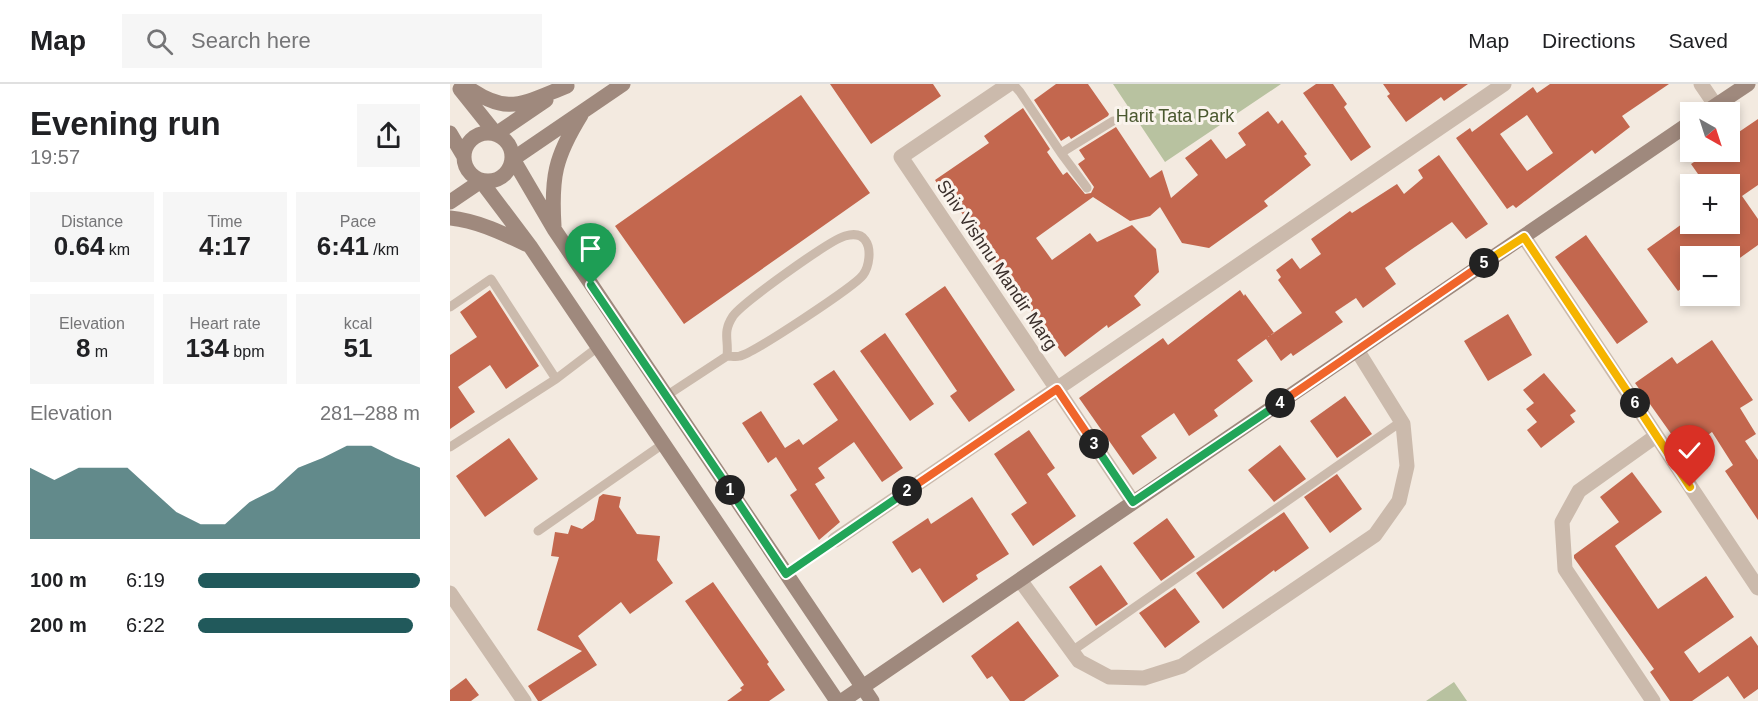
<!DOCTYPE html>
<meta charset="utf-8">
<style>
:root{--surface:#fff;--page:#f6f6f6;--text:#202124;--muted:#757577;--line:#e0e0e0;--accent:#21595b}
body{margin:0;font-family:Helvetica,sans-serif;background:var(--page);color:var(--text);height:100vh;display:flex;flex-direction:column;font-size:22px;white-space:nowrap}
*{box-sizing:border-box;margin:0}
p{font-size:20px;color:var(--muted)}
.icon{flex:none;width:33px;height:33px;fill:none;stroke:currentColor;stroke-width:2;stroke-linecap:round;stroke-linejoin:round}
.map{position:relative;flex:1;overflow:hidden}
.sheet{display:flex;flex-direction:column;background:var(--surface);width:450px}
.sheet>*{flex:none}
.needle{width:39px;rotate:141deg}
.controls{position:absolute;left:1230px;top:18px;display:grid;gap:12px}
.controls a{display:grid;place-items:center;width:60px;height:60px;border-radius:0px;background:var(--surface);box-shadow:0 3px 9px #0003;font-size:30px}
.pin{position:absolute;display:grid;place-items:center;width:51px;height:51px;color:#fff;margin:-62px -26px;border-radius:50% 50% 50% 0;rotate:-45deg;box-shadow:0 0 6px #0007}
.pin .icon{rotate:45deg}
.km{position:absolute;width:30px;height:30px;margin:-15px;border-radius:50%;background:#222;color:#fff;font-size:16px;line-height:30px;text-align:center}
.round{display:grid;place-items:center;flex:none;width:63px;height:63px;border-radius:0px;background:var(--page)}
.headline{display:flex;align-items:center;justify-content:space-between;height:102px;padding:0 30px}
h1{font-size:33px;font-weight:800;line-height:45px}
.stats{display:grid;grid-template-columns:repeat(3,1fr);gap:9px;height:102px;padding:6px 30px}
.stats div{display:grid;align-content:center;border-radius:0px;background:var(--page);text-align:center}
.stats b{font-size:26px;font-weight:800}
.stats small{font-size:16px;font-weight:400}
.stats p{font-size:16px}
.chart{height:168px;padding:12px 30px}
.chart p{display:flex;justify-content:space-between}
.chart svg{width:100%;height:108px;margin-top:6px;fill:var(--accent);opacity:.7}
ul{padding:0 30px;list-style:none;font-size:20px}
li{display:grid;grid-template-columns:96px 72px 1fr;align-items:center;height:45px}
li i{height:15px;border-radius:8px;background:var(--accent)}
header{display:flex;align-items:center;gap:36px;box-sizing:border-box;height:84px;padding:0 30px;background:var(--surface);border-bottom:2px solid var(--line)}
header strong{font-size:28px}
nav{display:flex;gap:33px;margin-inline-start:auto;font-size:21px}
.search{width:420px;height:54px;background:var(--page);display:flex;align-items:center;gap:15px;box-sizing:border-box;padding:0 21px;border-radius:0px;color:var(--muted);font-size:22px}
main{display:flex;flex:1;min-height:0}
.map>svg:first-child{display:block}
</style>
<header>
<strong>Map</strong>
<div class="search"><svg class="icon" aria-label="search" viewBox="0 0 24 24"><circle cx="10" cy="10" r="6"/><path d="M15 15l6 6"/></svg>Search here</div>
<nav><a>Map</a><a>Directions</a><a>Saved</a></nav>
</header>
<main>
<section class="sheet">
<div class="headline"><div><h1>Evening run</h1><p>19:57</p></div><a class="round"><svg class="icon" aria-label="share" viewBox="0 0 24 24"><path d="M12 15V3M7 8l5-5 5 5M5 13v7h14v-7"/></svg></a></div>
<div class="stats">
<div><p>Distance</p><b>0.64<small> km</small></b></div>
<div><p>Time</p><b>4:17</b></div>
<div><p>Pace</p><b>6:41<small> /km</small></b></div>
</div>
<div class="stats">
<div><p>Elevation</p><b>8<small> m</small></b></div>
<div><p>Heart rate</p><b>134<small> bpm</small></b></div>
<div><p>kcal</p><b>51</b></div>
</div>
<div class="chart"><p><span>Elevation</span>281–288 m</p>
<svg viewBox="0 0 160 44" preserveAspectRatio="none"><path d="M0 44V15L10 20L20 15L30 15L40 15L50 24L60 33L70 38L80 38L90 29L100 24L110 15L120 11L130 6L140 6L150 11L160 15V44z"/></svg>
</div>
<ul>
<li><b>100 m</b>6:19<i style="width:100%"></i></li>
<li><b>200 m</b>6:22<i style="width:97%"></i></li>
</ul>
</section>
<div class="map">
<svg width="1308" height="617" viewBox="0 0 1308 617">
<rect width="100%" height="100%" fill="#f3eae0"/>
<path fill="#b8c2a0" d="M663,0H831L715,78Z
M1004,598L1017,617H976Z"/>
<path fill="#c3674e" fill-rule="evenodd" d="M380,0H483L491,12L421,60Z
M606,0H638L659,30L658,32L621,55L619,52L611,57L584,16Z
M866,0H883L897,20L894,23L921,63L901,77L853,9Z
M933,0H1018L994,17L991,13L956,38L937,12L940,10Z
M1100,0H1219L1172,32L1180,43L1145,70L1142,66L1066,124L1063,121L1057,125L1006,54L1020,44L1022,48L1083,3L1087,9ZM1077,31L1103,69L1077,87L1050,50Z
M351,11L420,109L234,240L165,142Z
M573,24L600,65L597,68L613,91L617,88L635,110L641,109L644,103L628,80L635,75L629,66L666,43L700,94L712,86L721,114L748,91L735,74L761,55L776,75L796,61L788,49L818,27L828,40L832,36L857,70L854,72L861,81L814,117L818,122L759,164L732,159L710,123L700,132L680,137L643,113L586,154L602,176L640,149L647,158L682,141L706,165L709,188L684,212L691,221L658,244L657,241L615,273L567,208L569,206L551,179L548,181L502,115L499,117L485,96L539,59L534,52Z
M1308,35V101L1292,112L1308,135V161L1287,176L1284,172H1240V198L1228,207L1197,165L1232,140H1280V100H1255L1241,80L1259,68H1280V54Z
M989,71L1038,140L1016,155L1002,138L962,165L935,184L946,200L913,224L906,214L885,228L893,238L843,272L841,269L831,277L816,255L787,276L803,297L764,326L768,332L739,352L724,329L691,352L707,374L683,391L629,314L713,254L718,261L790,206L794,212L795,210L824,249L818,253L852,229L828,196L831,193L826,186L842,174L850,185L871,170L861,155L900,127L902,129L947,100L954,110L973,94L968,86Z
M1136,151L1198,238L1167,260L1105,173Z
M495,202L565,306L519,338L500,312L507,307L455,230Z
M40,206L89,282L56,305L40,281L8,303L25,328L0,345V271L27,253L10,228Z
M1058,230L1082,271L1038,297L1014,257Z
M435,249L484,320L460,337L410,267Z
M1262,256L1303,316L1290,324L1306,350L1295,357L1308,376V436L1275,387L1283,381L1262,348L1234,368L1185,299L1222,273L1227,280Z
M384,286L453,384L432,398L404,358L368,384L375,394L365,400L390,438L369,456L340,411L347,406L326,373L318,379L292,339L311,327L335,364L349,355L353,361L388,336L363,300Z
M1094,289L1126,327L1120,331L1125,338L1091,364L1077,346L1087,338L1076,325L1084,319L1073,306Z
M895,312L922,350L887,374L860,337Z
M579,346L605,384L597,390L626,432L583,462L561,430L577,419L544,370Z
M59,354L88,395L35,433L6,392Z
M830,361L856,395L824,418L798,386Z
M1182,388L1212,428L1165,462L1208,525L1256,492L1284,533L1234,568L1249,589L1301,552L1308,562V605L1294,615L1278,592L1242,617H1220L1200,588L1204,585L1124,474V471L1169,438L1150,413Z
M887,390L912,425L880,449L854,413Z
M153,410L171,413L169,423L187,450L210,452L207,476L223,499L180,530L171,518L128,552L147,581L91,617H88L78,602L132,567L87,546L109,473L101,472L105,448L118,450L121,441L132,445L144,436L149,413Z
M522,413L559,470L526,491L528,495L493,519L470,484L462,489L442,458L478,434L481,440Z
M834,428L859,464L825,488L824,486L773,525L746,489Z
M717,434L745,473L711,497L683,459Z
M651,481L678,520L646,542L619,503Z
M263,498L319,578L317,580L335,606L319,617H277L292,606L290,604L294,601L235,517Z
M725,504L750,538L715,564L689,529Z
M568,537L609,592L574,617H560L542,592L537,595L521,572Z
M16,594L29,611L21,617H0V606Z"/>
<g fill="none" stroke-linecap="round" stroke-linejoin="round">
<path stroke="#b7a496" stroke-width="3" stroke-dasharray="3 3" stroke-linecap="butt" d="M347,482L374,464"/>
<path stroke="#cbbaac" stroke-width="9" d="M563,0L570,8L611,69L663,37
M611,69L637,104
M0,223L41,195L106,295
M216,312L277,272C279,255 272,249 283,232C292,219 380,156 395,152C402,150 410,149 415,156C422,165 419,183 413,191C405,202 304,269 290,272C286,273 281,272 277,272
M0,363L106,295L148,263
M88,447L213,360
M622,567L952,337"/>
<path stroke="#cbbaac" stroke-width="15" d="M559,0L451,73L683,418
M1251,0L1266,22
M1074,153L1308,504
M385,456L1054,0
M570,496L629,577L659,593L694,594L732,582L925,451L949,417L957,382L953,340L907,266
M0,509L74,617
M1203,617L1115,485L1112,438L1129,407L1206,352"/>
<path stroke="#9f897d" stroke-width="15" d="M13,0C57,33 71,20 117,2
M10,5L46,50
M1256,28L1298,0
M14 73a24 24 0 1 1 48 0a24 24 0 1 1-48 0Z
M0,49L13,71
M46,50L96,16
M63,75L104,145L422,617
M63,75L173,0
M31,97L80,162L387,617
M0,118L31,97
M0,134C28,137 52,149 78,161
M104,142C101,93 105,73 131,31
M392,617L1240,39"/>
</g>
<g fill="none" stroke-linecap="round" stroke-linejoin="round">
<g stroke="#fff" stroke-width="12">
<path id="split-1" d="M141,201L280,406"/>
</g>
<g stroke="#fff" stroke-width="12">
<path id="split-2" d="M280,406L336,490L457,407"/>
</g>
<g stroke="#fff" stroke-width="12">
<path id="split-3" d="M457,407L607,305L644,360"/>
</g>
<g stroke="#fff" stroke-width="12">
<path id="split-4" d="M644,360L683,418L830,319"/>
</g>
<g stroke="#fff" stroke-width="12">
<path id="split-5" d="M830,319L1034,179"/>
</g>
<g stroke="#fff" stroke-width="12">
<path id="split-6" d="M1034,179L1074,153L1185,319"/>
</g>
<g stroke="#fff" stroke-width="12">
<path id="split-7" d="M1185,319L1240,403"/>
</g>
<use href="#split-1" stroke="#22a559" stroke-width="8"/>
<use href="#split-2" stroke="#22a559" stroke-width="8"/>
<use href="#split-3" stroke="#f0652b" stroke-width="8"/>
<use href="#split-4" stroke="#22a559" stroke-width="8"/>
<use href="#split-5" stroke="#f0652b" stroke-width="8"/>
<use href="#split-6" stroke="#f5b400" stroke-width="8"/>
<use href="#split-7" stroke="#f5b400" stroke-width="8"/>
</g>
<g text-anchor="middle" stroke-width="6" stroke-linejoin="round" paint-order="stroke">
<g font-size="18" fill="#4a582f" stroke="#faf4ed">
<text x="725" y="38">Harit Tata Park</text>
</g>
<g font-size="18" fill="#3a2f2b" stroke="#faf4ed">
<text transform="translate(547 181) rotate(56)" y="6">Shiv Vishnu Mandir Marg</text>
</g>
</g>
</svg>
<div class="controls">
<a><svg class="needle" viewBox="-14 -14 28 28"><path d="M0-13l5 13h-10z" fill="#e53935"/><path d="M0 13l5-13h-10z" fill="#757577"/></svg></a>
<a>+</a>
<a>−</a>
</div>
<div class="pin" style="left:141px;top:201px;background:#1e9e55"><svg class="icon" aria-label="arrive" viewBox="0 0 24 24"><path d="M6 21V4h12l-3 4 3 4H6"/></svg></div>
<div class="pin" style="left:1240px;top:403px;background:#d93025"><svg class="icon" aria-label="check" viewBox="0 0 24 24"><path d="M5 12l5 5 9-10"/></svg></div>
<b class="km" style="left:280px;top:406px">1</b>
<b class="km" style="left:457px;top:407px">2</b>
<b class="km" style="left:644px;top:360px">3</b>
<b class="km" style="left:830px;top:319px">4</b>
<b class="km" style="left:1034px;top:179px">5</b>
<b class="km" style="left:1185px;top:319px">6</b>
</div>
</main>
